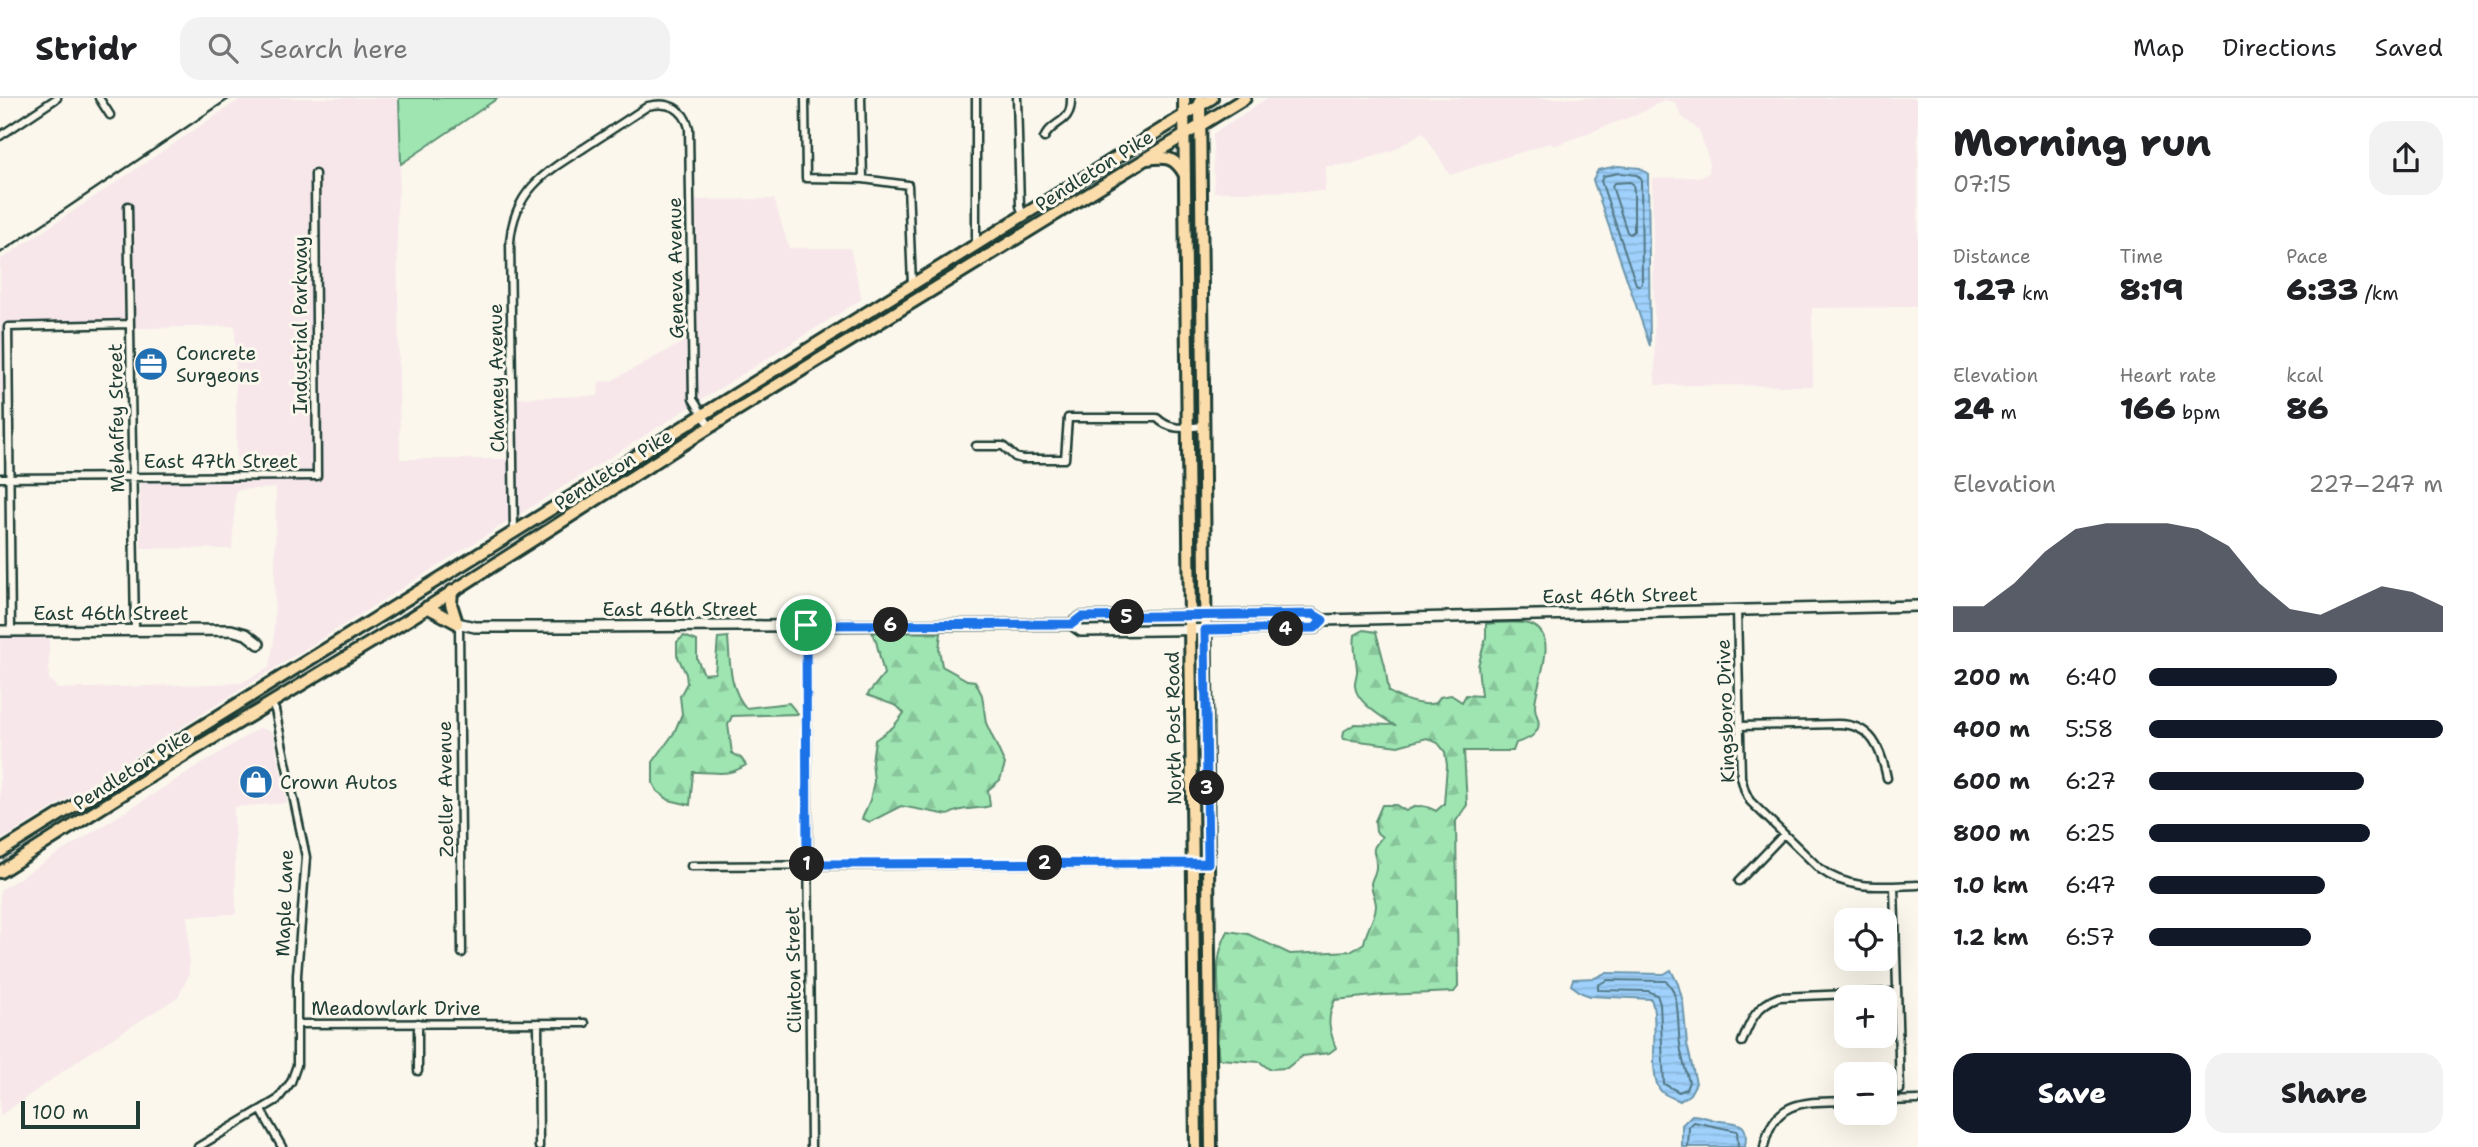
<!DOCTYPE html>
<meta charset="utf-8">
<style>
:root{--surface:#fff;--page:#f2f2f2;--text:#202124;--muted:#757577;--line:#e0e0e0;--accent:#111827}
body{margin:0;font-family:"Shantell Sans",sans-serif;background:var(--page);color:var(--text);height:100vh;display:flex;flex-direction:column;font-size:26px;white-space:nowrap}
*{box-sizing:border-box;margin:0}
p{font-size:23px;color:var(--muted)}
.icon{flex:none;width:38px;height:38px;fill:none;stroke:currentColor;stroke-width:2;stroke-linecap:round;stroke-linejoin:round}
.map{position:relative;flex:1;overflow:hidden}
.sheet{display:flex;flex-direction:column;background:var(--surface);width:560px}
.sheet>*{flex:none}
.controls{position:absolute;left:1834px;top:810px;display:grid;gap:14px}
.controls a{display:grid;place-items:center;width:63px;height:63px;border-radius:14px;background:var(--surface);box-shadow:0 7px 28px #0002;font-size:35px}
.scale{position:absolute;left:21px;bottom:18px;width:119px;box-sizing:border-box;padding-left:7px;border:4px solid #1f3d34;border-top:0;font-size:19px;line-height:24px;white-space:nowrap;color:#1f3d34;-webkit-text-stroke:5px #fbf7ec;paint-order:stroke}
.pin{position:absolute;display:grid;place-items:center;width:60px;height:60px;color:#fff;margin:-30px;border:4px solid #fff;border-radius:50%;box-shadow:0 2px 7px #0007}
.km{position:absolute;width:35px;height:35px;margin:-18px;border-radius:50%;background:#222;color:#fff;font-size:19px;line-height:35px;text-align:center}
.round{display:grid;place-items:center;flex:none;width:74px;height:74px;border-radius:21px;background:var(--page)}
.head{display:flex;align-items:center;justify-content:space-between;height:119px;padding:0 35px}
h1{font-size:38px;font-weight:800;line-height:52px}
.stats{display:grid;grid-template-columns:repeat(3,1fr);gap:10px;height:119px;padding:7px 35px}
.stats div{display:grid;align-content:center}
.stats b{font-size:30px;font-weight:800}
.stats small{font-size:19px;font-weight:400}
.stats p{font-size:19px}
.chart{height:196px;padding:14px 35px}
.chart p{display:flex;justify-content:space-between}
.chart svg{width:100%;height:126px;margin-top:7px;fill:var(--accent);opacity:.7}
.primary-button{display:flex;gap:14px;margin-top:auto;padding:14px 35px}
.primary-button a{flex:1;height:80px;border-radius:21px;background:var(--accent);color:#fff;font-size:28px;font-weight:800;line-height:80px;text-align:center}
.primary-button a+a{background:var(--page);color:var(--text)}
ul{padding:0 35px;list-style:none;font-size:23px}
li{display:grid;grid-template-columns:112px 84px 1fr;align-items:center;height:52px}
li i{height:18px;border-radius:9px;background:var(--accent)}
header{display:flex;align-items:center;gap:42px;box-sizing:border-box;height:98px;padding:0 35px;background:var(--surface);border-bottom:2px solid var(--line)}
header strong{font-size:33px}
nav{display:flex;gap:38px;margin-inline-start:auto;font-size:24px}
.search{width:490px;height:63px;background:var(--page);display:flex;align-items:center;gap:18px;box-sizing:border-box;padding:0 24px;border-radius:21px;color:var(--muted);font-size:26px}
main{display:flex;flex:1;min-height:0}
.map>svg:first-child{display:block}
</style>
<header>
<strong>Stridr</strong>
<div class="search"><svg class="icon" aria-label="search" viewBox="0 0 24 24"><circle cx="10" cy="10" r="6"/><path d="M15 15l6 6"/></svg>Search here</div>
<nav><a>Map</a><a>Directions</a><a>Saved</a></nav>
</header>
<main>
<div class="map">
<svg width="1918" height="1049" viewBox="0 0 1918 1049">
<defs>
<pattern id="forest-firs" width="22" height="20" patternUnits="userSpaceOnUse" patternTransform="scale(1.75)"><rect width="22" height="20" fill="#9ee5b2"/><path d="M5 1l3.5 6h-7zM16 11l3.5 6h-7z" fill="#88c59a"/></pattern>
<pattern id="water-rules" width="6" height="5" patternUnits="userSpaceOnUse" patternTransform="scale(1.75)"><rect width="6" height="5" fill="#9fd1fc"/><path d="M0 2.5h6" fill="none" stroke="#88b4d9"/></pattern>
</defs>
<rect width="100%" height="100%" fill="#fbf7ec"/>
<filter id="ink" filterUnits="userSpaceOnUse"><feTurbulence type="fractalNoise" baseFrequency=".0143" numOctaves="2"/><feDisplacementMap in="SourceGraphic" scale="14" xChannelSelector="R" yChannelSelector="G"/><feConvolveMatrix kernelMatrix="1 2 1 2 8 2 1 2 1" color-interpolation-filters="sRGB"/></filter>
<g filter="url(#ink)">
<path fill="#f7e7eb" d="M242,0H399L401,66L397,112L400,361H507V300L598,298L599,284L611,283L687,242L686,102L774,101L789,150H850L862,201L0,743V540H49V581L58,591L241,585L269,570L274,544L276,390L236,392L232,451L141,450L140,381L237,380L235,228L15,233L11,302L0,303V162Z
M1267,0H1918V209L1812,210L1813,288L1655,287L1652,80L1702,79L1709,74V62L1699,32L1682,19L1675,4L1664,2L1643,14L1554,48L1550,45L1450,77L1423,34L1394,52L1351,66L1326,68L1325,93L1214,94L1213,36Z
M259,630L273,634L287,705L234,709L236,816L188,818L189,877L178,899L92,953L0,1018V792Z"/>
<path fill="#9ee5b2" stroke="#5e9173" stroke-width="2" d="M399,0H498L401,66Z"/>
<path fill="url(#forest-firs)" stroke="#5e9173" stroke-width="2" d="M1486,526C1497,525 1526,523 1534,528C1560,542 1534,587 1535,609C1535,617 1541,622 1538,630C1534,640 1525,642 1516,645L1513,653H1464L1467,707L1456,723L1458,889L1454,894L1384,897L1335,902C1326,921 1329,931 1336,950L1329,955L1302,958L1287,970L1269,971L1260,964L1219,961C1216,946 1219,932 1219,916C1220,884 1212,863 1228,833L1248,836L1290,856L1352,853L1364,845C1366,832 1375,821 1376,808C1376,800 1371,793 1371,785C1372,780 1376,775 1376,769C1377,752 1367,756 1382,739L1376,734L1375,723L1382,707H1396L1406,713C1418,706 1425,707 1436,713L1444,706L1447,667L1445,654L1438,645L1427,640L1398,648L1343,641L1344,633L1355,626L1394,627C1382,619 1356,604 1355,588C1354,582 1358,576 1357,571C1356,558 1353,551 1355,537L1364,532L1376,534L1385,568L1389,594C1403,602 1420,609 1436,605L1440,599L1451,597L1462,604L1466,597L1481,598L1478,568L1486,539Z
M872,534L941,535L939,551L942,568L967,582L975,583L982,597L986,625L1005,666L1000,682L988,692L990,708C975,712 960,709 948,717L901,708L870,724L862,721L870,702L874,683L872,663L875,642L893,629L904,615L897,608L867,597L884,576L876,543Z
M684,538L697,543V561L704,576L715,575L718,540L728,539C730,564 729,590 746,610L789,605L798,616L732,618L728,627L732,655L741,660L746,667C726,680 715,673 693,674L690,707L669,702L657,693L653,685V664L674,635L682,616L680,598L687,585L686,576L677,557V544Z"/>
<path fill="url(#water-rules)" stroke="#6c96ac" stroke-width="2" d="M1618,68L1640,70L1648,76L1650,248L1593,82L1598,72Z
M1671,872L1678,886L1683,904L1687,946L1696,985L1690,996L1680,1003C1674,1000 1664,997 1661,993C1647,978 1660,922 1651,901L1590,898L1582,895L1571,887L1573,881L1595,880L1605,875L1664,876Z
M1692,1017C1702,1017 1710,1022 1720,1023C1741,1025 1749,1025 1745,1049H1682V1027Z"/>
<g fill="none" stroke-linecap="round" stroke-linejoin="round">
<path stroke="#527884" stroke-width="2" d="M1619,75L1637,77L1641,81L1642,185L1640,188L1636,186L1601,83L1603,78Z
M1630,84L1633,86L1634,93V133L1630,136L1627,134L1612,88L1614,85Z
M1607,882L1666,883C1681,895 1677,929 1680,946C1681,959 1686,972 1689,984L1686,991L1679,994L1664,986L1660,906L1657,897L1648,893L1598,892V887Z
M1688,1049L1689,1029L1694,1024L1737,1033L1738,1049"/>
<g stroke="#1f3d34" stroke-width="11">
<path id="street" d="M99,0L110,17
M805,0L806,80L863,81L908,87L912,187
M861,0L863,81
M976,0V147
M1017,0L1020,108L1023,118
M0,38L57,0
M1044,40C1053,21 1072,27 1071,0
M128,108L135,532
M976,348H1003L1015,359L1022,361H1065L1068,320H1157C1170,333 1185,330 1202,328
M0,380L317,378L315,76
M514,435L510,144C514,93 544,75 584,50C605,36 627,22 648,8C668,3 684,10 689,30L693,301L711,330
M1737,512L1741,679L1745,693L1750,703L1820,771C1849,793 1884,788 1918,787
M459,527L462,855
M806,527L811,1049
M11,533L8,229L130,226
M1740,628L1838,626C1872,626 1881,651 1887,680
M691,768L1208,765
M1739,783L1784,736
M1894,788L1900,992
M418,925V973
M538,925L539,1049
M297,926L585,925
M1742,944C1750,924 1756,907 1779,899L1897,894
M1885,1003L1918,1002
M261,1012L282,1049
M198,1049L277,1002L291,984L297,967V877L306,759L275,612L271,605
M1764,1049C1773,1001 1806,1004 1846,1003"/>
</g>
<g stroke="#1f3d34" stroke-width="14">
<path id="secondary" d="M457,525L475,529H580L1071,526L1081,519L1313,516L1323,522L1918,508
M1071,526L1081,533L1315,530L1323,522
M0,533L231,532L246,536L259,546"/>
</g>
<g stroke="#1f3d34" stroke-width="16">
<path id="primary" d="M1184,0L1196,1049
M1200,2L1211,1049
M1147,61C1167,58 1175,59 1185,77
M452,493L451,506L457,525
M427,509L457,525
M0,754L1212,0
M0,774L167,668L411,520L732,315L1245,0"/>
</g>
<use href="#street" stroke="#fbf7ec" stroke-width="6"/>
<use href="#secondary" stroke="#fbf7ec" stroke-width="9"/>
<use href="#primary" stroke="#fbddab" stroke-width="10"/>
<path stroke="#1f3d34" stroke-width="2.5" d="M0,155L230,0"/>
</g>
</g>
<g fill="none" stroke-linecap="round" stroke-linejoin="round" filter="url(#ink)">
<g stroke="#fff" stroke-width="14">
<path id="route" d="M1313,516L1323,522L1315,530L1205,532L1208,765L807,766L806,527L1072,526L1081,519Z"/>
</g>
<use href="#route" stroke="#1a73e8" stroke-width="9"/>
</g>
<defs>
<g id="office-disc" transform="scale(1.75)"><circle r="9.5" fill="#1f6fb2" stroke="#fbf7ec"/><path d="M-6-3h4V-5.5h4V-3h4V5H-6ZM-1-4.5V-3h2v-1.5ZM-6 0V1H6V0Z" fill="#fff"/></g>
<g id="shop-disc" transform="scale(1.75)"><circle r="9.5" fill="#1f6fb2" stroke="#fbf7ec"/><path d="M-5-2.5h2.3a2.7 3.5 0 0 1 5.4 0H5L5.5 6h-11ZM-1.5-2.5h3a1.5 2.3 0 0 0-3 0Z" fill="#fff"/></g>
</defs>
<g fill-rule="evenodd">
<use href="#office-disc" x="151" y="266"/>
<use href="#shop-disc" x="256" y="684"/>
</g>
<g text-anchor="middle" stroke-width="6" stroke-linejoin="round" paint-order="stroke">
<g font-size="19" fill="#1f3d34" stroke="#fbf7ec">
<text transform="translate(1094 72) rotate(-32)" y="7">Pendleton Pike</text>
<text transform="translate(675 170) rotate(-91)" y="7">Geneva Avenue</text>
<text transform="translate(300 227) rotate(-90)" y="7">Industrial Parkway</text>
<text transform="translate(496 280) rotate(-91)" y="7">Charney Avenue</text>
<text transform="translate(116 320) rotate(-91)" y="7">Mehaffey Street</text>
<text x="221" y="370">East 47th Street</text>
<text transform="translate(613 371) rotate(-32)" y="7">Pendleton Pike</text>
<text transform="translate(1620 497) rotate(-1)" y="7">East 46th Street</text>
<text x="680" y="518">East 46th Street</text>
<text x="111" y="522">East 46th Street</text>
<text transform="translate(1725 613) rotate(-92)" y="7">Kingsboro Drive</text>
<text transform="translate(1173 630) rotate(-91)" y="7">North Post Road</text>
<text transform="translate(132 671) rotate(-32)" y="7">Pendleton Pike</text>
<text transform="translate(445 691) rotate(-91)" y="7">Zoeller Avenue</text>
<text transform="translate(284 805) rotate(-88)" y="7">Maple Lane</text>
<text transform="translate(793 872) rotate(-91)" y="7">Clinton Street</text>
<text x="396" y="917">Meadowlark Drive</text>
</g>
<g font-size="19" fill="#1f3d34" stroke="#fbf7ec" text-anchor="start">
<text x="176" y="262">Concrete<tspan x="176" dy="22">Surgeons</tspan></text>
<text x="280" y="691">Crown Autos</text>
</g>
</g>
</svg>
<div class="controls">
<a><svg class="icon" aria-label="locate" viewBox="0 0 24 24"><circle cx="12" cy="12" r="6"/><path d="M12 2v4M12 18v4M2 12h4M18 12h4"/></svg></a>
<a>+</a>
<a>−</a>
</div>
<div class="scale">100 m</div>
<div class="pin" style="left:806px;top:527px;background:#1e9e55"><svg class="icon" aria-label="arrive" viewBox="0 0 24 24"><path d="M6 21V4h12l-3 4 3 4H6"/></svg></div>
<b class="km" style="left:807px;top:766px">1</b>
<b class="km" style="left:1045px;top:765px">2</b>
<b class="km" style="left:1207px;top:690px">3</b>
<b class="km" style="left:1286px;top:531px">4</b>
<b class="km" style="left:1127px;top:519px">5</b>
<b class="km" style="left:891px;top:527px">6</b>
</div>
<section class="sheet">
<div class="head"><div><h1>Morning run</h1><p>07:15</p></div><a class="round"><svg class="icon" aria-label="share" viewBox="0 0 24 24"><path d="M12 15V3M7 8l5-5 5 5M5 13v7h14v-7"/></svg></a></div>
<div class="stats">
<div><p>Distance</p><b>1.27<small> km</small></b></div>
<div><p>Time</p><b>8:19</b></div>
<div><p>Pace</p><b>6:33<small> /km</small></b></div>
</div>
<div class="stats">
<div><p>Elevation</p><b>24<small> m</small></b></div>
<div><p>Heart rate</p><b>166<small> bpm</small></b></div>
<div><p>kcal</p><b>86</b></div>
</div>
<div class="chart"><p><span>Elevation</span>227–247 m</p>
<svg viewBox="0 0 160 44" preserveAspectRatio="none"><path d="M0 44V35L10 35L20 27L30 16L40 8L50 6L60 6L70 6L80 8L90 14L100 27L110 36L120 38L130 33L140 28L150 30L160 35V44z"/></svg>
</div>
<ul>
<li><b>200 m</b>6:40<i style="width:64%"></i></li>
<li><b>400 m</b>5:58<i style="width:100%"></i></li>
<li><b>600 m</b>6:27<i style="width:73%"></i></li>
<li><b>800 m</b>6:25<i style="width:75%"></i></li>
<li><b>1.0 km</b>6:47<i style="width:60%"></i></li>
<li><b>1.2 km</b>6:57<i style="width:55%"></i></li>
</ul>
<div class="primary-button"><a>Save</a><a>Share</a></div>
</section>
</main>
